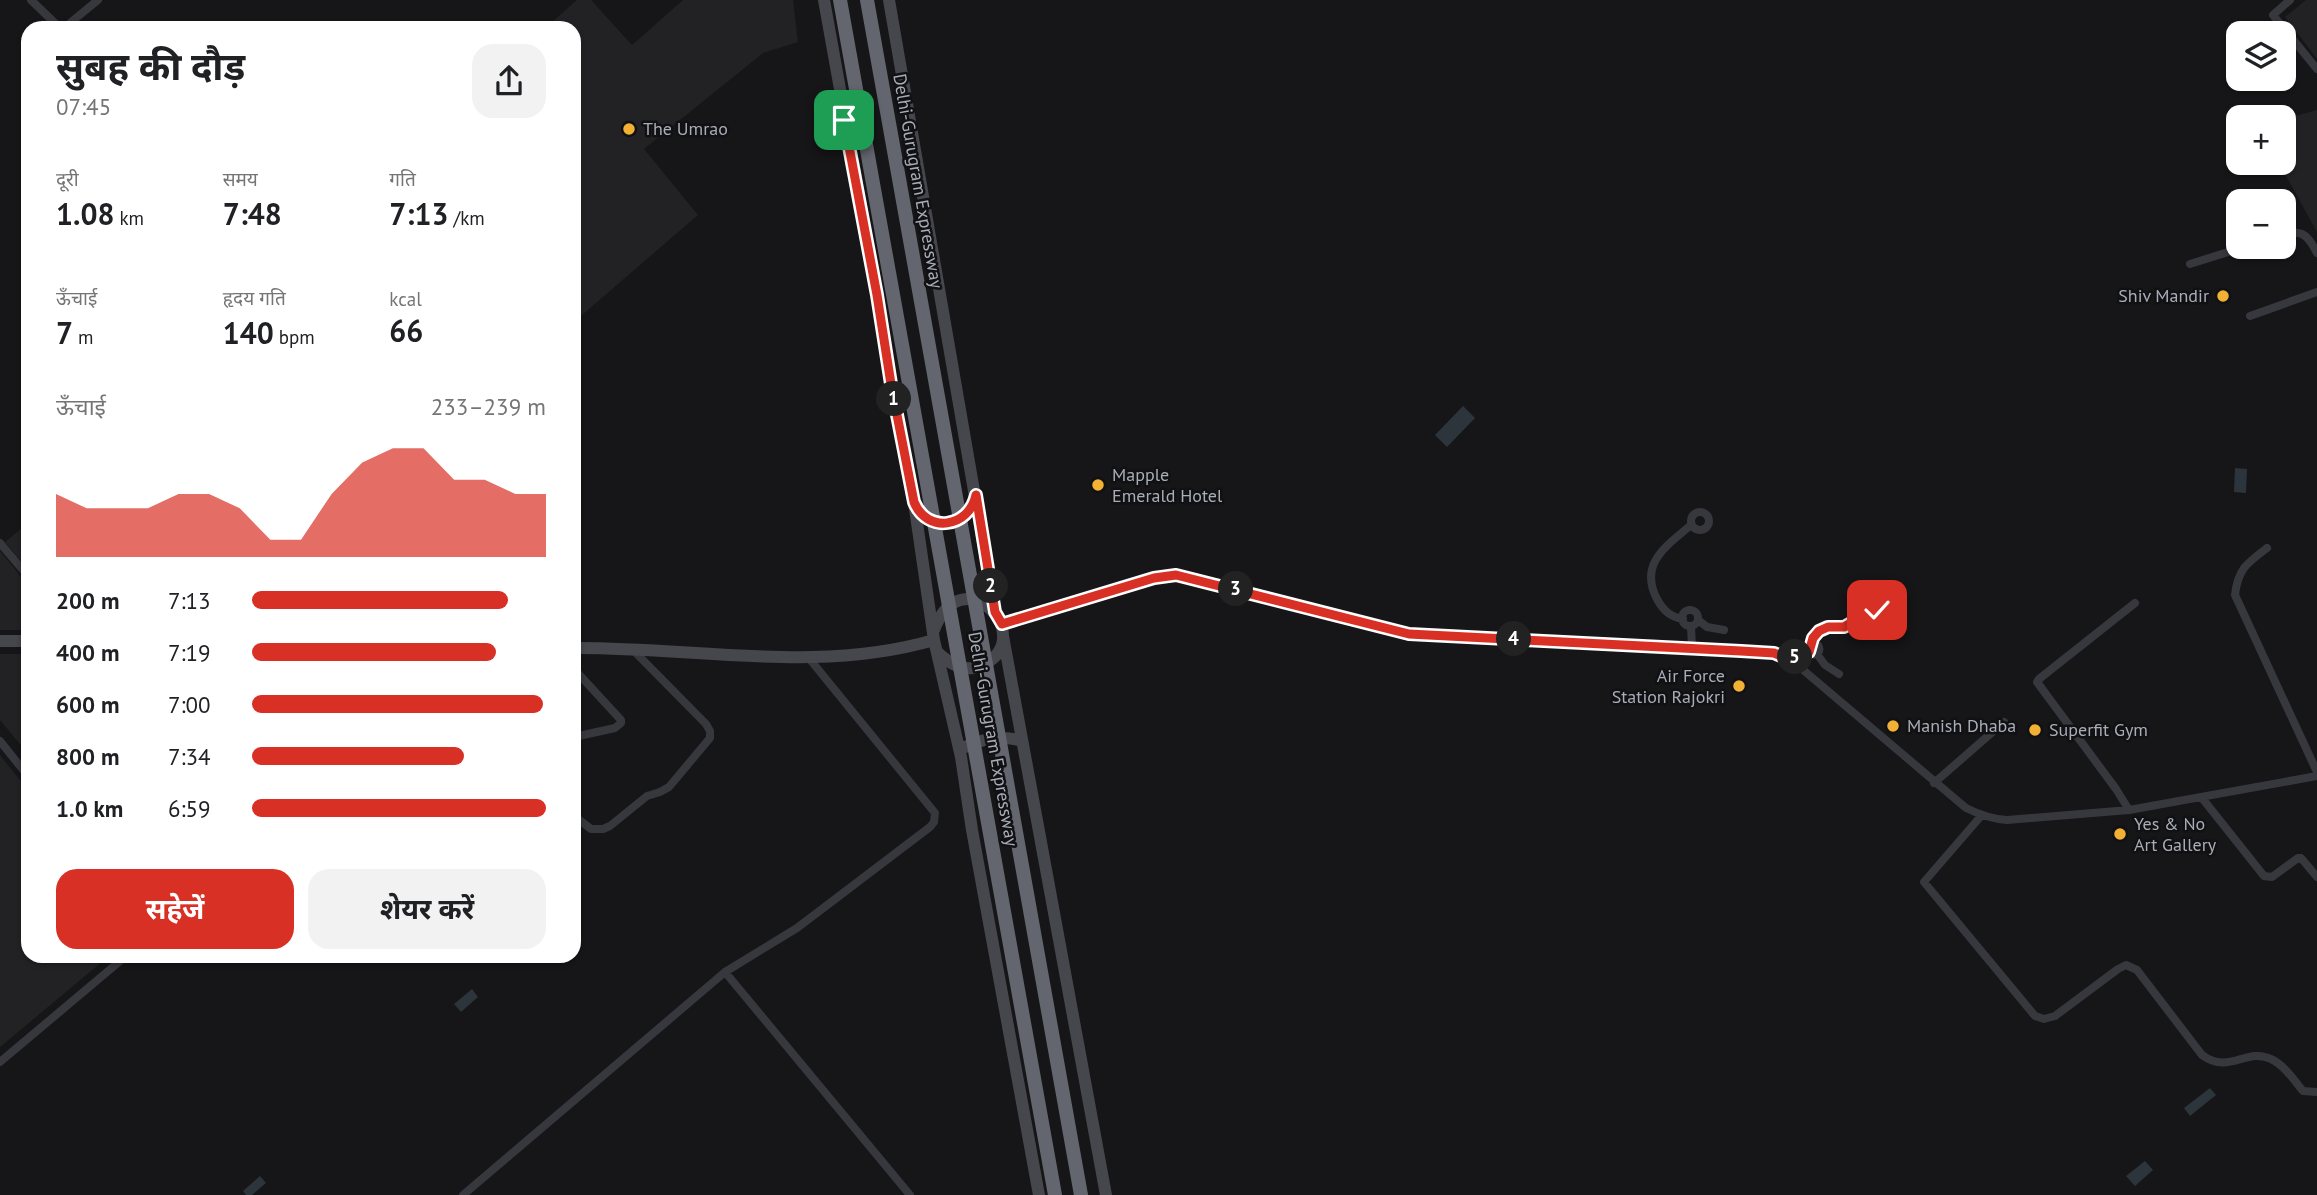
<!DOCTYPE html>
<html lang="hi">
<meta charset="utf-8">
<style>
:root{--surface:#fff;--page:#f2f2f2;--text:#202124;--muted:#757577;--accent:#d93025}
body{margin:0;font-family:"PT Sans","Noto Sans Devanagari",sans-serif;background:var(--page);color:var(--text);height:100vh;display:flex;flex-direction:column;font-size:26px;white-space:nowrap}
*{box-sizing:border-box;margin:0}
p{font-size:23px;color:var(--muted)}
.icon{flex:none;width:38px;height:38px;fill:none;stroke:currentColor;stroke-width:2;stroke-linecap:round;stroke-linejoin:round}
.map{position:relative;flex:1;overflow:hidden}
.panel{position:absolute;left:21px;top:21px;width:560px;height:942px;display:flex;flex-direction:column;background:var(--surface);border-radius:21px;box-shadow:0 2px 5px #0004}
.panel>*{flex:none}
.fabs{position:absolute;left:2226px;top:21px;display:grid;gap:14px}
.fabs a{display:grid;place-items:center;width:70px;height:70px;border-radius:14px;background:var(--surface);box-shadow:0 2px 5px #0004;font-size:35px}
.pin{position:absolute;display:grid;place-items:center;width:60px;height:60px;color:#fff;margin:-30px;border-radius:14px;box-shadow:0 4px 10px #0006}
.km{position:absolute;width:35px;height:35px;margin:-18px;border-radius:50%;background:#222;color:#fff;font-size:19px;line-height:35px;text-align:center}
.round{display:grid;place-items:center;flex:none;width:74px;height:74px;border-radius:21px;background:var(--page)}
.headline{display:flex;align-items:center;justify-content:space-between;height:119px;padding:0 35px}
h1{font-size:38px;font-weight:700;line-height:52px}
.metrics{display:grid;grid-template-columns:repeat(3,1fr);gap:10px;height:119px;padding:7px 35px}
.metrics div{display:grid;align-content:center}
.metrics b{font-size:30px;font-weight:700}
.metrics small{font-size:19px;font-weight:400}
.metrics p{font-size:19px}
.chart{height:196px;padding:14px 35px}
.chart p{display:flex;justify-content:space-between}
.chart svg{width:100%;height:126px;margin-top:7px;fill:var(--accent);opacity:.7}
.primary-button{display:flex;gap:14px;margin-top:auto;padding:14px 35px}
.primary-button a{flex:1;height:80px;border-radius:21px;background:var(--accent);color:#fff;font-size:28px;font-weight:700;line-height:80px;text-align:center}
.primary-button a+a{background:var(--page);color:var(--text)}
ul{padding:0 35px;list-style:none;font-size:23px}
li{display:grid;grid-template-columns:112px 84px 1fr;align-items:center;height:52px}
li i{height:18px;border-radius:9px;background:var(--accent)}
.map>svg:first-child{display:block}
</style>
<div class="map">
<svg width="2317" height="1195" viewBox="0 0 2317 1195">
<rect width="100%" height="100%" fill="#161618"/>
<path fill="#222225" d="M577,0H591L632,45L683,0H793L798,42L763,53L644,149L698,215L574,322V28H545Z
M2306,0H2317V59L2285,17Z
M2317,110V232L2279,163H2284V119Z
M28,523V569L5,542Z
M0,551L28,585V630H0Z
M0,654H28V754L0,720Z
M0,755L28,790V956H109L0,1047Z"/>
<path fill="#2c353c" d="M1463,406L1475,418L1447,447L1435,435Z
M2235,468L2247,469L2246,493L2234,492Z
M472,989L478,997L461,1012L454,1004Z
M2210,1088L2216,1095L2190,1116L2184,1108Z
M2145,1161L2153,1170L2135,1186L2126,1176Z
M260,1176L266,1183L252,1195H246L243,1191Z"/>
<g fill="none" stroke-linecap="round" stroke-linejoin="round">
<path stroke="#37383d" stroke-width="8" d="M31,0L60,28
M2290,0L2273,15L2317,69
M64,28L98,0
M2284,234C2303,229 2309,237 2317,253
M2190,264L2244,247
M2250,316L2317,292
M1691 521a9 9 0 1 1 18 0a9 9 0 1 1-18 0Z
M0,543L28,576
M2267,548C2247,563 2238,569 2235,595L2317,772
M1859 609a9 9 0 1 1 18 0a9 9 0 1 1-18 0Z
M1682 618a8 8 0 1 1 16 0a8 8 0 1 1-16 0Z
M1683,619C1670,617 1663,610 1657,599C1638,563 1668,545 1691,525
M1698,620L1707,627L1724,630
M1001,624L1154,578L1176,575L1409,634L1774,653L1788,659L1802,669L1966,808C1980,815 1991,819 2007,820L2129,810L2317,776
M1691,626L1692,648
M1808.5 649a5.5 5.5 0 1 1 11 0a5.5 5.5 0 1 1-11 0Z
M1812,644C1816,627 1827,630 1841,628C1849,626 1856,620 1862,616
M1817,654L1825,665L1839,674
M1788,659L1809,652
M574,669L621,720V723L615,728L574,737
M0,741L28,776
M1934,783L2004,722
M2202,798L2264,876L2272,877L2298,858H2301L2317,877
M2129,810L2116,789L2037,682L2039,679L2135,603
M574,816L591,829H603L610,826L647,796L660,792L669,787L710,738V731L706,724L632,649
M1981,816L1924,882L2035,1016L2044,1019L2055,1016L2118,969L2126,965L2137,970L2202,1055C2229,1075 2247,1047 2271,1059C2284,1065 2294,1080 2303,1091L2317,1092
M725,972L910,1195
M0,1062L126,956
M463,1195L725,972L797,928L930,827L934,822L935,813L808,657"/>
<path stroke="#45474d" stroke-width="12" d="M824,0L877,295L891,385L914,502L934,640L961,757L972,830L1039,1195
M889,0L995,612
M915,504C930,533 969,528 975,496
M934,630C963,553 1042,641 980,666C963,673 949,663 937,652
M1003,636L1106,1195
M0,641H28
M574,648C694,647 817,674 934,640
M965,747C984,738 1002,735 1022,741"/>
<path stroke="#63666e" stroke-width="14" d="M840,0L1055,1195
M867,0C938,398 1012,796 1081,1195"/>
</g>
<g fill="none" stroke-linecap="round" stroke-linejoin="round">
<g stroke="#fff" stroke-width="14">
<path id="route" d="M844,120L877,295L891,384L914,502C927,534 969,528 976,495L995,612L1002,624L1154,578L1176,575L1409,634L1741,651L1774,653L1788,659L1809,652L1813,638L1819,631L1828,627H1844L1863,616L1870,618L1875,615L1877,610"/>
</g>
<use href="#route" stroke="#d93025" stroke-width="9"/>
</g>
<g fill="#f2b134" stroke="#111113" stroke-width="2.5">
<circle cx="629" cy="129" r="7"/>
<circle cx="2223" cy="296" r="7"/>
<circle cx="1098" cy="485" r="7"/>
<circle cx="1739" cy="686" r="7"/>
<circle cx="1893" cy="726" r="7"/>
<circle cx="2035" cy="730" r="7"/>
<circle cx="2120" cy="834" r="7"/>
</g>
<g text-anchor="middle" stroke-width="5" stroke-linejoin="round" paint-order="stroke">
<g font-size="18" fill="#a8adb8" stroke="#111113" text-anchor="start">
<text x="643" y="135">The Umrao</text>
<text x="2209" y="302" text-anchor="end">Shiv Mandir</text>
<text x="1112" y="481">Mapple<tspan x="1112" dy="21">Emerald Hotel</tspan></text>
<text x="1725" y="682" text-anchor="end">Air Force<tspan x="1725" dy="21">Station Rajokri</tspan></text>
<text x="1907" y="732">Manish Dhaba</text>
<text x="2049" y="736">Superfit Gym</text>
<text x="2134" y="830">Yes &amp; No<tspan x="2134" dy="21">Art Gallery</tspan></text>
</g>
<g font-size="18" fill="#a8adb8" stroke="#111113">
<text transform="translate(918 181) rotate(80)" y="6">Delhi-Gurugram Expressway</text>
<text transform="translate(993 739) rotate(80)" y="6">Delhi-Gurugram Expressway</text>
</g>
</g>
</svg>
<div class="fabs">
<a><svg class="icon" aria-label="layers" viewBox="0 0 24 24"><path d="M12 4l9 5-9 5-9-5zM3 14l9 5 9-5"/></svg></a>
<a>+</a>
<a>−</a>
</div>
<div class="pin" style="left:844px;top:120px;background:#1e9e55"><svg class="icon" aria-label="arrive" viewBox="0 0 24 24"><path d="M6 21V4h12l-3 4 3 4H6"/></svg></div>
<div class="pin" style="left:1877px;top:610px;background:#d93025"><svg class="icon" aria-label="check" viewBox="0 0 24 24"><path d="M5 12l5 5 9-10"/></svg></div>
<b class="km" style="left:894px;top:399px">1</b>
<b class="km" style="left:991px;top:586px">2</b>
<b class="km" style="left:1236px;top:589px">3</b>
<b class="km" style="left:1514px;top:639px">4</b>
<b class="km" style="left:1795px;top:657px">5</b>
<section class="panel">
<div class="headline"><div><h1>सुबह की दौड़</h1><p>07:45</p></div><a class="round"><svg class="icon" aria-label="share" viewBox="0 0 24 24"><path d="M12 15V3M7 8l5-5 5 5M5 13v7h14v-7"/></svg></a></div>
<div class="metrics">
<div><p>दूरी</p><b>1.08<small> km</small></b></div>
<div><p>समय</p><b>7:48</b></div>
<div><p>गति</p><b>7:13<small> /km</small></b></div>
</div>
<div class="metrics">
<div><p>ऊँचाई</p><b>7<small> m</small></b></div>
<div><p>हृदय गति</p><b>140<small> bpm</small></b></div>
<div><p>kcal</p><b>66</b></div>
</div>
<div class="chart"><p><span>ऊँचाई</span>233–239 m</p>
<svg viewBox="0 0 160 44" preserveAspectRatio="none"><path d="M0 44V22L10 27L20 27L30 27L40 22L50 22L60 27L70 38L80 38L90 22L100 11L110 6L120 6L130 17L140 17L150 22L160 22V44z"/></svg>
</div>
<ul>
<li><b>200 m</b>7:13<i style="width:87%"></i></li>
<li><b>400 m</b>7:19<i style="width:83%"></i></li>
<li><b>600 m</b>7:00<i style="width:99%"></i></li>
<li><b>800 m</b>7:34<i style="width:72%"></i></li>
<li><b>1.0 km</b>6:59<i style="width:100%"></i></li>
</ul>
<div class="primary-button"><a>सहेजें</a><a>शेयर करें</a></div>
</section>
</div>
